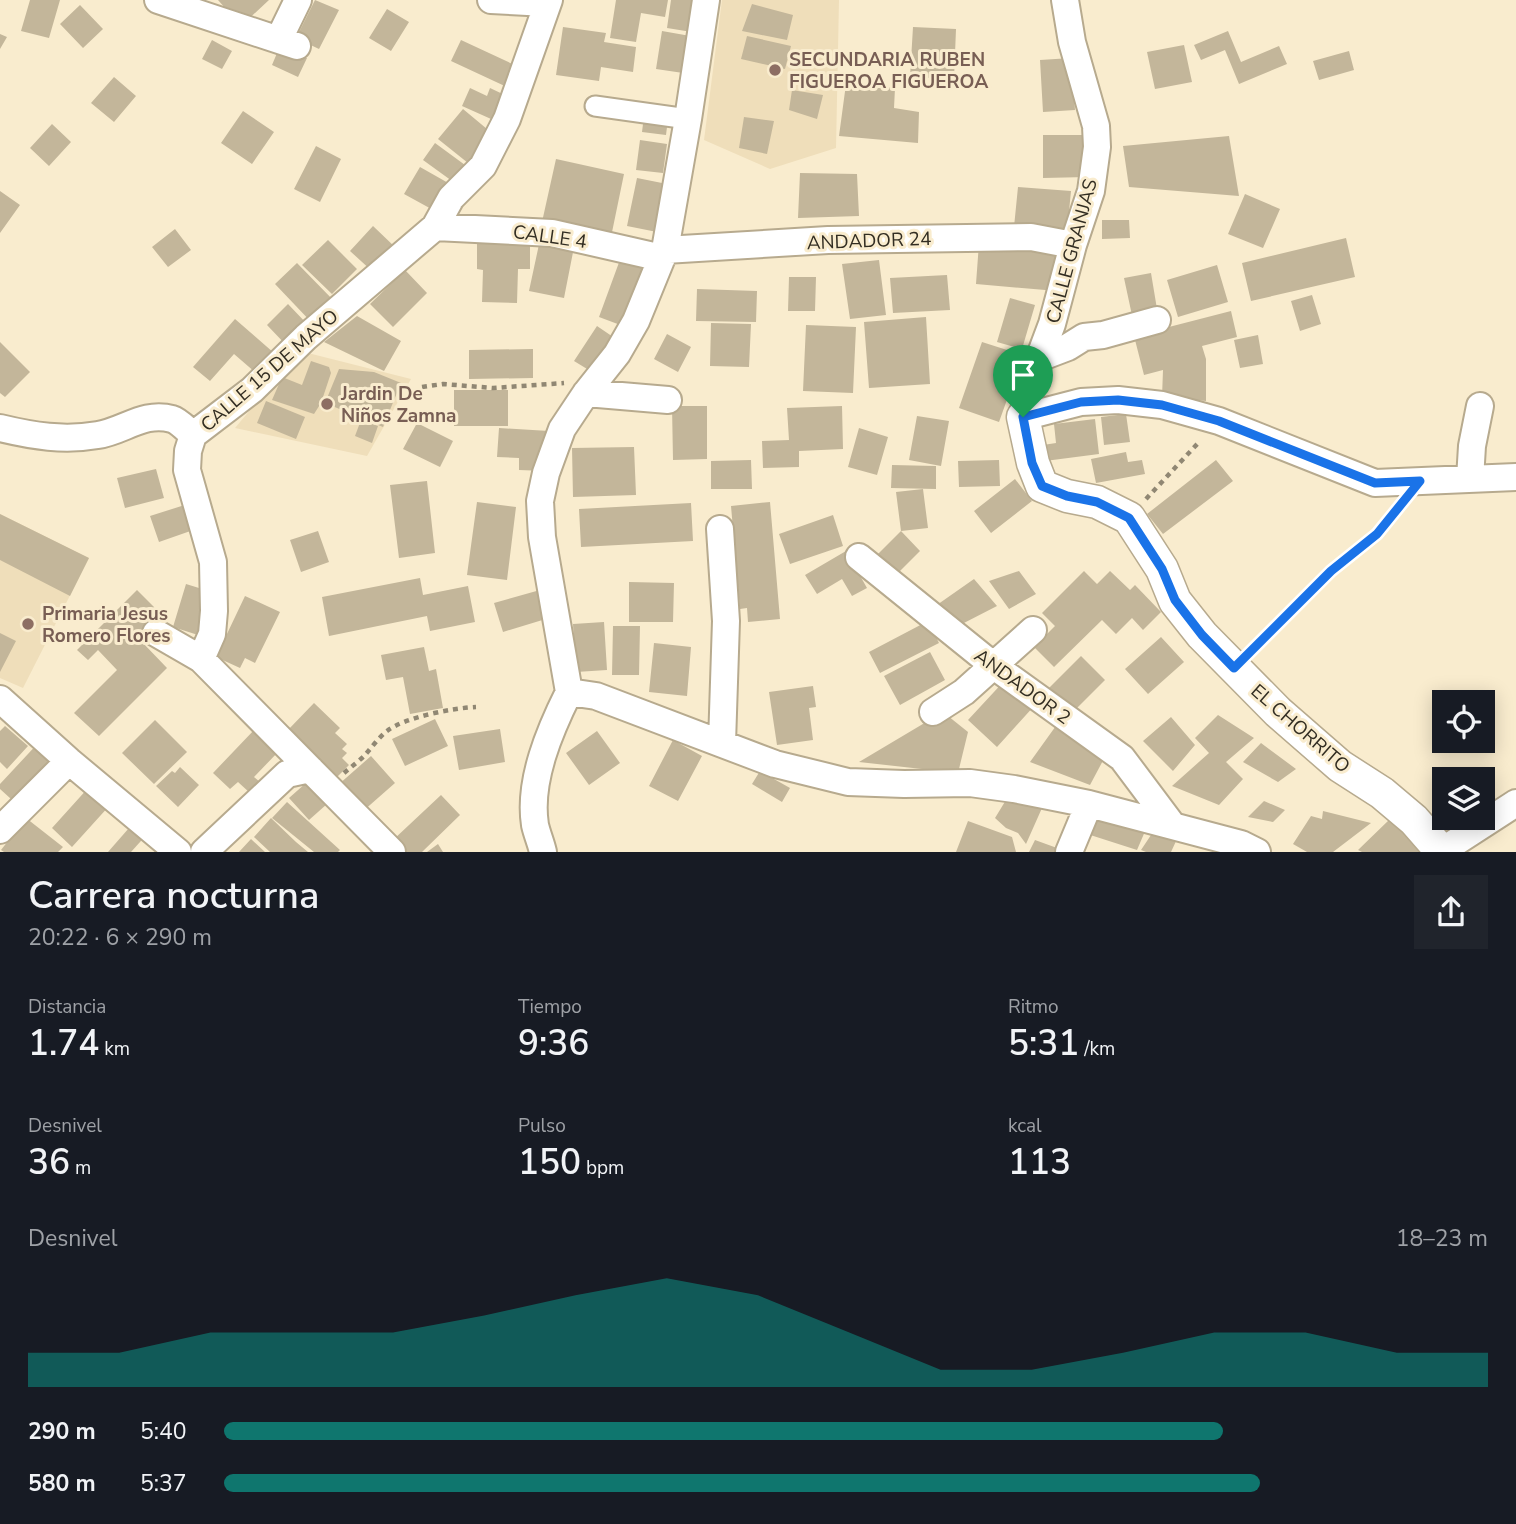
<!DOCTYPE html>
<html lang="es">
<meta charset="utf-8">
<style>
:root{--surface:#171b24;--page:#20242c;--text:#f1f3f6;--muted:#9ea1a6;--accent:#0f766e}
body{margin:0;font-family:"Nunito Sans",sans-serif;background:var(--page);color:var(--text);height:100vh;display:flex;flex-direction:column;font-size:26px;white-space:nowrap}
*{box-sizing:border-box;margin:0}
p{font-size:23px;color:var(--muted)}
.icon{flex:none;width:38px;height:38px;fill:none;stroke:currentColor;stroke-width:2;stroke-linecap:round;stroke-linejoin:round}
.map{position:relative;height:852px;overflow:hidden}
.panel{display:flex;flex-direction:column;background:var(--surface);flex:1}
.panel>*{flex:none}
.buttons{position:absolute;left:1432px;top:690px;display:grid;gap:14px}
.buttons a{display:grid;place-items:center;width:63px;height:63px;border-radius:0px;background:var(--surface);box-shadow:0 4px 18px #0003;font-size:35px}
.pin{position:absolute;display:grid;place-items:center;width:60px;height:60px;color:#fff;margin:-72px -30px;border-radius:50% 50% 50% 0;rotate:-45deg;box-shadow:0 0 7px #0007}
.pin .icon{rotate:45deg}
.round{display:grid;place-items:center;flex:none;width:74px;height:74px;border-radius:0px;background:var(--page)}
.head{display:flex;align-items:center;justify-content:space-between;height:119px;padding:0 28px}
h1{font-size:38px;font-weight:600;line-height:52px}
.figures{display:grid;grid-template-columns:repeat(3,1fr);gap:10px;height:119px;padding:7px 28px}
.figures div{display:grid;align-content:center}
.figures b{font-size:35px;font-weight:600}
.figures small{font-size:19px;font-weight:400}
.figures p{font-size:19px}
.chart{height:196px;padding:14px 28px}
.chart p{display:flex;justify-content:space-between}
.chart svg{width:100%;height:126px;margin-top:7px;fill:var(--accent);opacity:.7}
ul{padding:0 28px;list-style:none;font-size:23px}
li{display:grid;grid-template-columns:112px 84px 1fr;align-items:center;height:52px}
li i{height:18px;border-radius:9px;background:var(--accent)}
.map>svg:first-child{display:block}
</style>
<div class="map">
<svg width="1516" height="852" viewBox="0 0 1516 852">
<rect width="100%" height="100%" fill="#f9ecce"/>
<path fill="#efdeba" d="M722,0H839L836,148L770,169L704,140Z
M300,351L411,379L367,456L235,428Z
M0,514L89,558L23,688L0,678Z"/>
<path fill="#c3b69a" d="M30,0H60L49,38L21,31Z
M218,0H269L241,26Z
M315,0L339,10L319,49L296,38Z
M616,0H668L665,17L641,13L636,42L610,38Z
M671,0H704L698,33L667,28Z
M752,4L793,15L787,40L742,31Z
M80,5L103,29L83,48L60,24Z
M387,9L409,22L391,51L369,38Z
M563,27L606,33L604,42L636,47L633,72L601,67L599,81L556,75Z
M913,27L956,29L954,79L910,77Z
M662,31L696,37L690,74L656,69Z
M1228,31L1241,62L1279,46L1287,64L1239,84L1225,50L1201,60L1194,45Z
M0,34L7,37L0,49Z
M747,36L791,46L785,69L741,59Z
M212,40L232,51L222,69L202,59Z
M461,40L519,67L509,88L451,61Z
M1184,45L1192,82L1155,89L1147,52Z
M280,46L307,58L298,77L272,65Z
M1349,51L1354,70L1319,80L1313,61Z
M1071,58L1075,110L1043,112L1040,60Z
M114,77L136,96L114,122L91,103Z
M846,84L895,88L894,108L919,112L918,143L839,136Z
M470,88L487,96L490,88L511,98L500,123L462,106Z
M792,90L823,95L817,119L789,110Z
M463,109L493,134L468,163L438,139Z
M243,111L274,132L252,164L221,143Z
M644,116L668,119L666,135L642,132Z
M744,117L774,121L767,154L739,148Z
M52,124L71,142L49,166L30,148Z
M1043,135H1087V177L1043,178Z
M1229,136L1239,196L1129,187L1123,146Z
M640,140L667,144L663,173L636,170Z
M435,143L465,165L452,181L423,160Z
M316,146L341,159L320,202L294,189Z
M556,159L624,174L611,237L542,222Z
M420,167L450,184L435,211L404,194Z
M800,173L857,174L859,216L798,218Z
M637,178L667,184L657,232L627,226Z
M1018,187L1071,191L1067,232L1014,227Z
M0,191L20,205L0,233Z
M1245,194L1280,209L1263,248L1228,234Z
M1102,220H1129L1130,238L1102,239Z
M373,226L396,248L373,272L350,251Z
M175,229L191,250L168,267L152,247Z
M541,235L575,242L564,298L529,291Z
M477,238H530V269H518L517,303L482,302L483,270L477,269Z
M1346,238L1355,277L1251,301L1242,263Z
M328,240L357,269L332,294L302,265Z
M979,243L1060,250L1057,291L976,284Z
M621,257L653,269L631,329L599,317Z
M879,260L886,315L850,319L842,264Z
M297,263L336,303L314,325L275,284Z
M1217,265L1228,302L1178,317L1167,280Z
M405,270L427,293L393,327L370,304Z
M1151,273L1158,315L1133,320L1124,278Z
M947,275L950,310L893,313L890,278Z
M789,277H816L815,311H788Z
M697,289L757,291L756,322L696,321Z
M1312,295L1321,324L1300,331L1291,301Z
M1010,298L1035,305L1022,349L997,342Z
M288,304L308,325L287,346L267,325Z
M1231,311L1237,337L1202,346L1206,359V401L1162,397L1163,370L1144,375L1134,336Z
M357,316L401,341L384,371L324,342Z
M926,317L930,384L869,388L864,322Z
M235,319L274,353L256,373L234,354L210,381L193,367Z
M711,323L751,324L749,367L710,366Z
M806,325L856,327L853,393L803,391Z
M597,326L619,341L597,375L574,361Z
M667,334L691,347L678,372L654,359Z
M1258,335L1263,364L1240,368L1234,340Z
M0,342L30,372L5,397L0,393Z
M982,342L1023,355L999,422L959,408Z
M533,349V378L469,379V350Z
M311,361L329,367L331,373L321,403L314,414L272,400L282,377L302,385Z
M339,369L374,372L401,383L383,427L325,403Z
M454,390H508V426H454Z
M266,401L305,417L296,439L257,423Z
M672,406H707V459L673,460Z
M842,406L843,449L799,451V467L763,468L762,441L789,440L787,408Z
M1126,414L1130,442L1104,445L1101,417Z
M917,416L949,421L941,466L909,460Z
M1095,419L1099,454L1045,461L1043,445L1056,443L1054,424Z
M361,420L378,426L372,443L355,436Z
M417,423L453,441L440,467L403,449Z
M499,428L549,431L546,471L519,470V458L497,457Z
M859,428L888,437L877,475L848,467Z
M634,447L636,495L573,497L572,448Z
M1126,452L1128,462L1142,460L1145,474L1096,483L1091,459Z
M751,460L752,489H711V461Z
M999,460L1000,486L959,487L958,461Z
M1216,460L1233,481L1163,534L1147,514Z
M892,465L936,466V489L891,488Z
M156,469L164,498L125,508L117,478Z
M1015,479L1032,501L991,533L974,511Z
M427,481L435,553L399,558L390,485Z
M923,489L928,528L901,531L896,492Z
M477,502L516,507L507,580L467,575Z
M770,502L780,619L748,622L747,608L740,609L731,506Z
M191,503L199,528L159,542L150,516Z
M691,503L693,541L581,547L579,509Z
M0,514L89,558L70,596L0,560Z
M833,515L843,546L790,564L779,534Z
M318,531L329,562L301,572L290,540Z
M901,531L920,551L898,573L878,554Z
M846,551L867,588L852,596L842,579L817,594L805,575Z
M1019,571L1036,594L1009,609L989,581Z
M1084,571L1097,584L1110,571L1130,590L1135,585L1161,612L1143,630L1132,618L1116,634L1102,620L1054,667L1034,647L1055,626L1042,613Z
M420,578L423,595L468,586L475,622L430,631L427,616L329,636L322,597Z
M974,579L997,606L960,625L934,607Z
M629,582L674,583L673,622H629Z
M186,584L212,592L198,635L173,627Z
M137,590L165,618L142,642L167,668L99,736L74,713L117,670L98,650L88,660L77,650Z
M540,590L549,618L503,632L494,603Z
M245,596L280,612L255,663L245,658L240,668L216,657Z
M928,621L939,643L880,673L869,652Z
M604,622L607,670L576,672L573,624Z
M613,626H640L639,675H612Z
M0,633L16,641L0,672Z
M1161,637L1184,662L1148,694L1125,669Z
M654,643L691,647L687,696L649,692Z
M424,647L429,671L436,669L443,708L410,714L403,677L386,680L381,655Z
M930,652L945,680L900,705L884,676Z
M1081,656L1105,680L1071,714L1047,690Z
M1006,679L1035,705L997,747L968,720Z
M813,686L816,707L809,708L813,740L777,745L769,692Z
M314,703L340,728L335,733L347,744L342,749L347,753L342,758L349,765L336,778L287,731Z
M943,712L968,732L958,773L859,762Z
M1218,715L1254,738L1226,762L1243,779L1219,805L1172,786L1209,753L1195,738Z
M1171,717L1195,745L1173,771L1143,741Z
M435,719L448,746L405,766L392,739Z
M155,720L187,752L154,784L122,753Z
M1058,723L1107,753L1090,785L1030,762Z
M5,726L28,746L7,769L0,762V731Z
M255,729L279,751L254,777L260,782L250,793L238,782L230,789L213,773Z
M500,729L505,762L459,770L453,736Z
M597,731L620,763L589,785L566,753Z
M41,740L64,761L21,808L0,789V784Z
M673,740L702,756L678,801L649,786Z
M1261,743L1296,769L1278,782L1243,762Z
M371,756L395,783L362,812L338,785Z
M180,767L199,785L178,807L156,786L172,771L175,773Z
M760,771L790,788L782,802L752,784Z
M306,783L327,804L309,820L289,798Z
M89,787L110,805L72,847L52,828Z
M441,795L460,815L422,852H405L393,840Z
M1006,800L1042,808L1026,844L1018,833L1006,828L995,818Z
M1264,801L1285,810L1273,822L1248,817Z
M287,802L340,850L338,852H314L272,818Z
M1323,811L1371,823L1333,852H1307L1293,844L1311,816L1322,819Z
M1090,814L1146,829L1137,850L1081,832Z
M26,818L63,847L58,852H4L1,850Z
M271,818L296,842L308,852H270L254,837Z
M136,820L149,832L131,852H108Z
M1389,820L1428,849L1425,852H1362L1358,850Z
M968,821L1012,837L1016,852H956Z
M1153,832L1177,839L1171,852H1146L1141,850Z
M251,839L265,852H239Z
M1035,840L1068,852H1029Z
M438,844L443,852H427Z"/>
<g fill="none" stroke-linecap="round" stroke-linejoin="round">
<g stroke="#b7aa8e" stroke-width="23">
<path id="pedestrian" d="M595,106L688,119"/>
</g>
<g stroke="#b7aa8e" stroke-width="30">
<path id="minor" d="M158,0L297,46
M491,0L547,3
M1065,0L1072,42L1096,126L1097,147L1091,191L1073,245L1052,324L1028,388L1023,417L1081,402L1118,400L1162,405L1219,421L1375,483L1516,477
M279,39L298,0
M435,227L552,233L662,258
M665,250L828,240L1031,237L1073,245
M1039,358L1068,347L1084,337L1103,335L1157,320
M586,393L668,400
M0,428C33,436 64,441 98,435C124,431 144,411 172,419C179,421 187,430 193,435
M1470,479L1472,446L1480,406
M720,529L726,621L722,743
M859,557L994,666L1122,758L1173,826
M156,633L201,659L392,852
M201,659L212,634L214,611L213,562L187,470L188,451L193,435L252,390L306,337L435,227L451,198L483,166L507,119L549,0
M569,692L542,537L540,501L546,473L562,429L586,393L617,354L636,321L665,250L688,119L706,0
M569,692L596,696L775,764L848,782L904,784L970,783L1014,789L1089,804L1241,844L1257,852
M0,699L69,761L178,852
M933,712L964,692L1033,630
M0,830L69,761
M1442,851L1516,803
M204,852L287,774L310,769
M543,852C541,843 537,834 535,825C528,781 550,730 569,692
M1069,852L1089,804"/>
</g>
<g stroke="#b7aa8e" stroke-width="35">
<path id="tertiary" d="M1023,417L1033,463L1042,486L1067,496L1097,502L1129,518L1162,569L1175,601L1202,635L1278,712L1340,766L1382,793L1414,820L1442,852"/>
</g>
<path stroke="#908773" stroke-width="4.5" stroke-dasharray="5 5" stroke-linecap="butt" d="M422,387L443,384L493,388L564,383
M1146,499L1200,441
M1252,650L1331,571L1377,535L1399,507
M344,773C351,767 359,761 365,755C372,747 379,737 387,731C405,717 453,708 476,707"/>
<use href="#pedestrian" stroke="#fff" stroke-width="19"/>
<use href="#minor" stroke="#fff" stroke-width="26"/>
<use href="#tertiary" stroke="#fff" stroke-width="32"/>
</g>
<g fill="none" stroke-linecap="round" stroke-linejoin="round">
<g stroke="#fff" stroke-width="14">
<path id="route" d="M1118,400L1162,405L1219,421L1375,483L1420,481L1377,534L1331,571L1234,668L1202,635L1175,600L1162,569L1129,518L1097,502L1067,496L1042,486L1032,463L1023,417L1081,402Z"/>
</g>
<use href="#route" stroke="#1a73e8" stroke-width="9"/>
</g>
<g fill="#8d6e63" stroke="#f9ecce" stroke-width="2.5">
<circle cx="775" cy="70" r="7"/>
<circle cx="327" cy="404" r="7"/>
<circle cx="28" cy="624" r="7"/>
</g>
<g text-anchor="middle" stroke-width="6" stroke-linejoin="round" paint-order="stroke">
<g font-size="19" font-weight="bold" fill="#785e54" stroke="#f9ecce" text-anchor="start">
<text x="789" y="66">SECUNDARIA RUBEN<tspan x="789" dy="22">FIGUEROA FIGUEROA</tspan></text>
<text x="341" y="400">Jardin De<tspan x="341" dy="22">Niños Zamna</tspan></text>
<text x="42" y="620">Primaria Jesus<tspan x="42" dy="22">Romero Flores</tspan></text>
</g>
<g font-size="19" fill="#322d22" stroke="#f9ecce">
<text transform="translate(550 236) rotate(8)" y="7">CALLE 4</text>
<text transform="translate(869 240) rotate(-2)" y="7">ANDADOR 24</text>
<text transform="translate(1071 251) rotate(-75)" y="7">CALLE GRANJAS</text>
<text transform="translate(269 370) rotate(-41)" y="7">CALLE 15 DE MAYO</text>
<text transform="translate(1023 686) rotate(36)" y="7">ANDADOR 2</text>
<text transform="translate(1301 728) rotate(41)" y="7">EL CHORRITO</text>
</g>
</g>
</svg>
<div class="buttons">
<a><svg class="icon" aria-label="locate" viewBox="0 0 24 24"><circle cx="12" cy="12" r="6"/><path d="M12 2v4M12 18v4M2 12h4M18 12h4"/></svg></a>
<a><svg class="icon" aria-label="layers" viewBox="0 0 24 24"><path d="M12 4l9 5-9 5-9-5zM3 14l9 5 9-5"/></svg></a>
</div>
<div class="pin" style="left:1023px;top:417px;background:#1e9e55"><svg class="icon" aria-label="arrive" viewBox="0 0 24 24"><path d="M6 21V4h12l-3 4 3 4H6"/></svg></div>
</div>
<section class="panel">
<div class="head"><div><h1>Carrera nocturna</h1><p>20:22 · 6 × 290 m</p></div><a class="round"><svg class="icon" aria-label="share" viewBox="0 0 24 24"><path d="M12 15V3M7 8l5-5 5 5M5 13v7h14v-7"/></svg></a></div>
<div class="figures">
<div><p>Distancia</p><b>1.74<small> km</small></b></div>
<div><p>Tiempo</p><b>9:36</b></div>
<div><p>Ritmo</p><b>5:31<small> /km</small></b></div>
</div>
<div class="figures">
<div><p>Desnivel</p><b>36<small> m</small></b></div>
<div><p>Pulso</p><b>150<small> bpm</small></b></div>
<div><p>kcal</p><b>113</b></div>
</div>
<div class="chart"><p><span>Desnivel</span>18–23 m</p>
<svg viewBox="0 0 160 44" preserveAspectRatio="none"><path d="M0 44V32L10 32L20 25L30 25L40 25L50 19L60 12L70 6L80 12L90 25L100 38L110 38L120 32L130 25L140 25L150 32L160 32V44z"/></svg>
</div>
<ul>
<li><b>290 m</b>5:40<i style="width:79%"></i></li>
<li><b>580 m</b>5:37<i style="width:82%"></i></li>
</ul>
</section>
